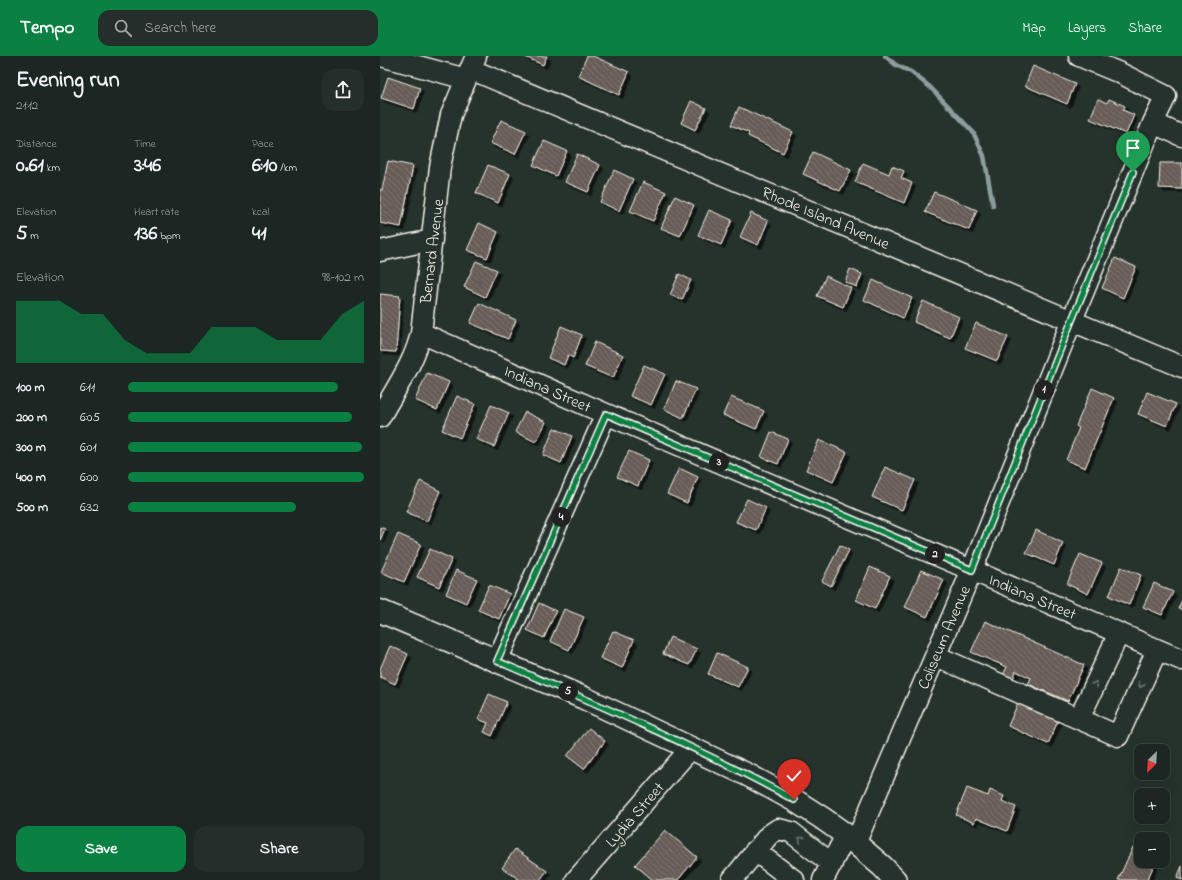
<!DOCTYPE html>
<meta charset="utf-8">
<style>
:root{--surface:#1c2622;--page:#252e2a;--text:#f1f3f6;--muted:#a0a5a5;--line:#3a4340;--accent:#0b8043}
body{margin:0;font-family:"Indie Flower",sans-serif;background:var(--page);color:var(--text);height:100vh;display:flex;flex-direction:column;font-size:15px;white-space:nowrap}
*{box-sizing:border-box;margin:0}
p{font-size:13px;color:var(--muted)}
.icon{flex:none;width:22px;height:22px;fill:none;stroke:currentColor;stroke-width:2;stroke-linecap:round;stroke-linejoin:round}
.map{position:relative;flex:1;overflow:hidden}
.details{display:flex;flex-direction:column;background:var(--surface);width:380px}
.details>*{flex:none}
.needle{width:26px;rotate:204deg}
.controls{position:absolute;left:754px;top:688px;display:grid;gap:8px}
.controls a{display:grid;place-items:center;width:36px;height:36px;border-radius:8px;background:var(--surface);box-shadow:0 4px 16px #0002,0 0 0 1px var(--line);font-size:20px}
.pin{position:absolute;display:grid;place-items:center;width:34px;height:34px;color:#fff;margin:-41px -17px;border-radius:50% 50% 50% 0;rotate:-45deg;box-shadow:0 0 4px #0007}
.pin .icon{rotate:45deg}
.km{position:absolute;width:20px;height:20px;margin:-10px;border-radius:50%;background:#222;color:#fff;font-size:11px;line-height:20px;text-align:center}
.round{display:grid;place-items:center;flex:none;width:42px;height:42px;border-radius:12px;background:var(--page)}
.summary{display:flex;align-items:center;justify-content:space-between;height:68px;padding:0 16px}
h1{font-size:22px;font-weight:700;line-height:30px}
.metrics{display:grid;grid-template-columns:repeat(3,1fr);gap:6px;height:68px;padding:4px 16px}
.metrics div{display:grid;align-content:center}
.metrics b{font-size:20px;font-weight:700}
.metrics small{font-size:11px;font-weight:400}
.metrics p{font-size:11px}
.chart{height:112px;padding:8px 16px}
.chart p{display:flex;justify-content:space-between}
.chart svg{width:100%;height:72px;margin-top:4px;fill:var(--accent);opacity:.7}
.button{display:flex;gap:8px;margin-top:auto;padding:8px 16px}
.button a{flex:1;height:46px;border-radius:12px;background:var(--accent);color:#fff;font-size:16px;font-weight:700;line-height:46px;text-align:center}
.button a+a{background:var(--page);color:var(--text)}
ul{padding:0 16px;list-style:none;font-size:13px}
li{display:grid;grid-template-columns:64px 48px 1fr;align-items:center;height:30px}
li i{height:10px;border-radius:5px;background:var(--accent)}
header{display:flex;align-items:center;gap:24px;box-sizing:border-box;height:56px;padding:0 20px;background:var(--accent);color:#fff}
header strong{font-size:19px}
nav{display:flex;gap:22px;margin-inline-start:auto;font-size:14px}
.search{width:280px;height:36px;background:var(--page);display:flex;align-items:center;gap:10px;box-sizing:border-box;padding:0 14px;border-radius:12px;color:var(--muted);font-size:15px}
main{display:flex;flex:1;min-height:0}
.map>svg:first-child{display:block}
</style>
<header>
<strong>Tempo</strong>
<div class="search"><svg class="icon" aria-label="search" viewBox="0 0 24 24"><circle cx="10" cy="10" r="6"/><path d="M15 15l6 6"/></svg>Search here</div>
<nav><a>Map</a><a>Layers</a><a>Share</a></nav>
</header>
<main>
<section class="details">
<div class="summary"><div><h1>Evening run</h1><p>21:12</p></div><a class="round"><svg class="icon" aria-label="share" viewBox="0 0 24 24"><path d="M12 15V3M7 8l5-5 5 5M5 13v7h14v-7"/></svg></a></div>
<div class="metrics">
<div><p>Distance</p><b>0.61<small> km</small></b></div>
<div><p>Time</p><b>3:46</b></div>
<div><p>Pace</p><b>6:10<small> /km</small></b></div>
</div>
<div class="metrics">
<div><p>Elevation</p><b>5<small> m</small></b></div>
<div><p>Heart rate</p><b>136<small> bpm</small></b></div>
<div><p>kcal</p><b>41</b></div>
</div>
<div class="chart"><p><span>Elevation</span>98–102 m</p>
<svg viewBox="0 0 160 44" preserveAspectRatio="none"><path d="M0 44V6L10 6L20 6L30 14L40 14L50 30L60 38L70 38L80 38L90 22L100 22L110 22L120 30L130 30L140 30L150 14L160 6V44z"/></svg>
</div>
<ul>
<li><b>100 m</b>6:11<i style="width:89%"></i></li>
<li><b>200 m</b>6:05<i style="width:95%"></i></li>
<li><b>300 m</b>6:01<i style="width:99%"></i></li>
<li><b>400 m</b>6:00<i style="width:100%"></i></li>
<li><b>500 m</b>6:32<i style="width:71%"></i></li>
</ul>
<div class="button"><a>Save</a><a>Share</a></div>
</section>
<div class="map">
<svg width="802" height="824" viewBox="0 0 802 824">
<defs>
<pattern id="building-back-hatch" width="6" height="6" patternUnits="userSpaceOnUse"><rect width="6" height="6" fill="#685c56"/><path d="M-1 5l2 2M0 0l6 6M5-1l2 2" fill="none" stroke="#7e746e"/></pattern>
<filter id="shadow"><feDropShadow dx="3.5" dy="3.5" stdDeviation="0" flood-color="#0009"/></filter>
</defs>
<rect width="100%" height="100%" fill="#26332d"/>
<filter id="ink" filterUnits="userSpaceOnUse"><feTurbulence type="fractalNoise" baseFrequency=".025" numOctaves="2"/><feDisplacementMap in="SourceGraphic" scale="8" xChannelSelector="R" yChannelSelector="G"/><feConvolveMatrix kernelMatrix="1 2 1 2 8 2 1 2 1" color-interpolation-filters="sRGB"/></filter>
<g filter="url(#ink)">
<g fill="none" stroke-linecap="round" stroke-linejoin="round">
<path stroke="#8d9d9f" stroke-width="4.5" d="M505,0L516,9L531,16L550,31L593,76L604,100L613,149"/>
</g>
<path fill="url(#building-back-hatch)" stroke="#f4f1e8" filter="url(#shadow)" d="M143,0H167L163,9Z
M207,0H213L249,16L239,39L198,20Z
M653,10L695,28L687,48L645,30Z
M8,21L40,32L34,53L1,42Z
M718,43L727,47L729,43L745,50L743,54L754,59L746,78L710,63Z
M311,45L326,52L315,74L301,67Z
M359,51L413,76L403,97L368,80L369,77L351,69Z
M121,64L146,75L135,98L110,87Z
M164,85L187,95L176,120L153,109Z
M433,96L471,114L460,135L423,118Z
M197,98L220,109L208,136L185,126Z
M8,105L33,110L21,171L0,167V133L2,134Z
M483,107L509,118L512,110L524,115L521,122L532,127L524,147L475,126Z
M780,107H802V133L779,132Z
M108,109L130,118L118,147L96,137Z
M234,114L253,123L239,155L220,146Z
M263,126L286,136L273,165L250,155Z
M554,136L597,154L589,174L545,156Z
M295,140L314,149L300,180L281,172Z
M329,154L352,164L341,189L318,179Z
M371,157L388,165L378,189L360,181Z
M99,167L118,176L107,202L87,194Z
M735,202L756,211L743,242L722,232Z
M96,205L117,214L105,241L84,231Z
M470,213L482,218L477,231L465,226Z
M299,218L311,224L302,244L290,239Z
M446,220L471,232L463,251L437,240Z
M493,224L532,242L523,262L484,244Z
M0,238L20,240L16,296L0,295Z
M543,245L579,261L570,282L534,266Z
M99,247L136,264L128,283L90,267Z
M596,267L628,281L617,305L585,292Z
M181,270L202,279L193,302L188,299L184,309L168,302Z
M215,286L243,299L233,322L205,310Z
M264,309L285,318L271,349L250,340Z
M47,317L69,326L57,354L35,344Z
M296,325L316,333L303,362L284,353Z
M712,332L734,342L705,412L686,404L699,372L696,370Z
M767,336L796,348L787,370L758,358Z
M77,340L95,348L80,382L62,374Z
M351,341L384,355L376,373L343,359Z
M111,349L129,357L114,391L96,383Z
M145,356L166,366L156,386L135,376Z
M174,372L192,380L181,407L163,399Z
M391,376L408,383L398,408L381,401Z
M439,384L467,396L453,426L426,414Z
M249,395L269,404L258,430L237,421Z
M505,411L535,424L522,454L492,441Z
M299,412L318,421L307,447L287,438Z
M40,425L60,435L47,465L26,456Z
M367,443L386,452L376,474L356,466Z
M0,471L5,473L0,484Z
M656,474L683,487L674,509L646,497Z
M18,478L41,488L24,526L1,516Z
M460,489L469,494L451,530L442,525Z
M50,493L72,503L59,531L37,521Z
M700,498L722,507L708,538L687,528Z
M490,511L510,520L495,553L476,544Z
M741,511L761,519L749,549L729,540Z
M76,514L97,523L86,547L66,538Z
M541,514L564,524L547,561L525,551Z
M774,527L793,536L782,559L763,551Z
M109,529L130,538L119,563L98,554Z
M802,544V554L798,553Z
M159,547L176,555L164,582L147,574Z
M184,553L204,561L189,594L170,585Z
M605,565L704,609L688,645L648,628L651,622L636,615L632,625L622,621L627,611L591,596Z
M233,575L254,584L242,612L220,602Z
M290,581L317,593L309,609L283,598Z
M10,590L28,598L15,628L0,621V613Z
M337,597L368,611L358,631L328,618Z
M109,638L127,646L112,680L104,676L108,667L98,663Z
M640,642L680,660L668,688L628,670Z
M209,672L225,685L204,713L187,700Z
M587,732L608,740L610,734L624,740L622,745L636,751L627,775L596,762L594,767L576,759Z
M285,774L317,801L298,824H273L255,809Z
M753,791L761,795V805H771L775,807L767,824H738Z
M135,793L167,815L160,824H140L122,812Z
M802,810V824L797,822Z"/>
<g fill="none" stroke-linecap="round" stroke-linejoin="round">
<g stroke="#f4f1e8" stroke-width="23">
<path id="minor" d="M1,0L86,23
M90,13L802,311
M773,67L802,80
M0,195L52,184
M41,277L226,358L802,604
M0,361C14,335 35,306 41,277L60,111L71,59L96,0
M556,600L738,680L777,594
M117,605L226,358
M699,663L739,577
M475,788L592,514L692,264L773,67L786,40L740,17L699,0
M375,795L414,824
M196,824L311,692
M352,824L389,779L398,773L411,776L452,808
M443,824L466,779"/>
</g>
<g stroke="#f4f1e8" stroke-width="25">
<path id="major" d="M0,555L204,642L368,719L414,744L442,762L466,779L503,811L515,824"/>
</g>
<use href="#minor" stroke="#26332d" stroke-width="20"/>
<use href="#major" stroke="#26332d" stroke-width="22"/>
</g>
<defs><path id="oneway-chevron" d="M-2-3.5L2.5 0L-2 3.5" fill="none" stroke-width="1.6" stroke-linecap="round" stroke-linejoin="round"/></defs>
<g stroke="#6e766e">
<use href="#oneway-chevron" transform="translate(715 628) rotate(-65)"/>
<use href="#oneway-chevron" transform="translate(761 629) rotate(115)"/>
<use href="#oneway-chevron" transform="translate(421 783) rotate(-141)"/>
</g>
</g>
<g fill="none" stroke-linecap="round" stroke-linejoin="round" filter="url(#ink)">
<g stroke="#fff" stroke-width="8">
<path id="route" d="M414,744C318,691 217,648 117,605L226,358L592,514L692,264L753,116"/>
</g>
<use href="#route" stroke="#0b8043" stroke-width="5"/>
</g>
<g text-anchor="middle" stroke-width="3" stroke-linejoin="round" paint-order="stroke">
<g font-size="16" fill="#f4f1e8" stroke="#26332d">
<text transform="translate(446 161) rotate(23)" y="6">Rhode Island Avenue</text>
<text transform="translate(51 195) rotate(-83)" y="6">Bernard Avenue</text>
<text transform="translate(168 332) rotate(24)" y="6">Indiana Street</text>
<text transform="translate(653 540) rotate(23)" y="6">Indiana Street</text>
<text transform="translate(563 581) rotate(-67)" y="6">Coliseum Avenue</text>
<text transform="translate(254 758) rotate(-49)" y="6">Lydia Street</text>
</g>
</g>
</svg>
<div class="controls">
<a><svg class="needle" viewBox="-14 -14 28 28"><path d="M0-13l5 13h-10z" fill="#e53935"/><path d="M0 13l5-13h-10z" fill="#a0a5a5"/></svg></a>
<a>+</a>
<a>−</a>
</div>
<div class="pin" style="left:753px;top:116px;background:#1e9e55"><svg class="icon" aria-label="arrive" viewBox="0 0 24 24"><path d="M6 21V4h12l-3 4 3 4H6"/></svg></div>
<div class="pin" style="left:414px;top:744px;background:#d93025"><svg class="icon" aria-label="check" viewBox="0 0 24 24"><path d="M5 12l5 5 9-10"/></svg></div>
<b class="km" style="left:664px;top:334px">1</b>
<b class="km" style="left:555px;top:498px">2</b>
<b class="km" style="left:339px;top:406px">3</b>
<b class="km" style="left:181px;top:461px">4</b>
<b class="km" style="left:188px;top:635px">5</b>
</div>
</main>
